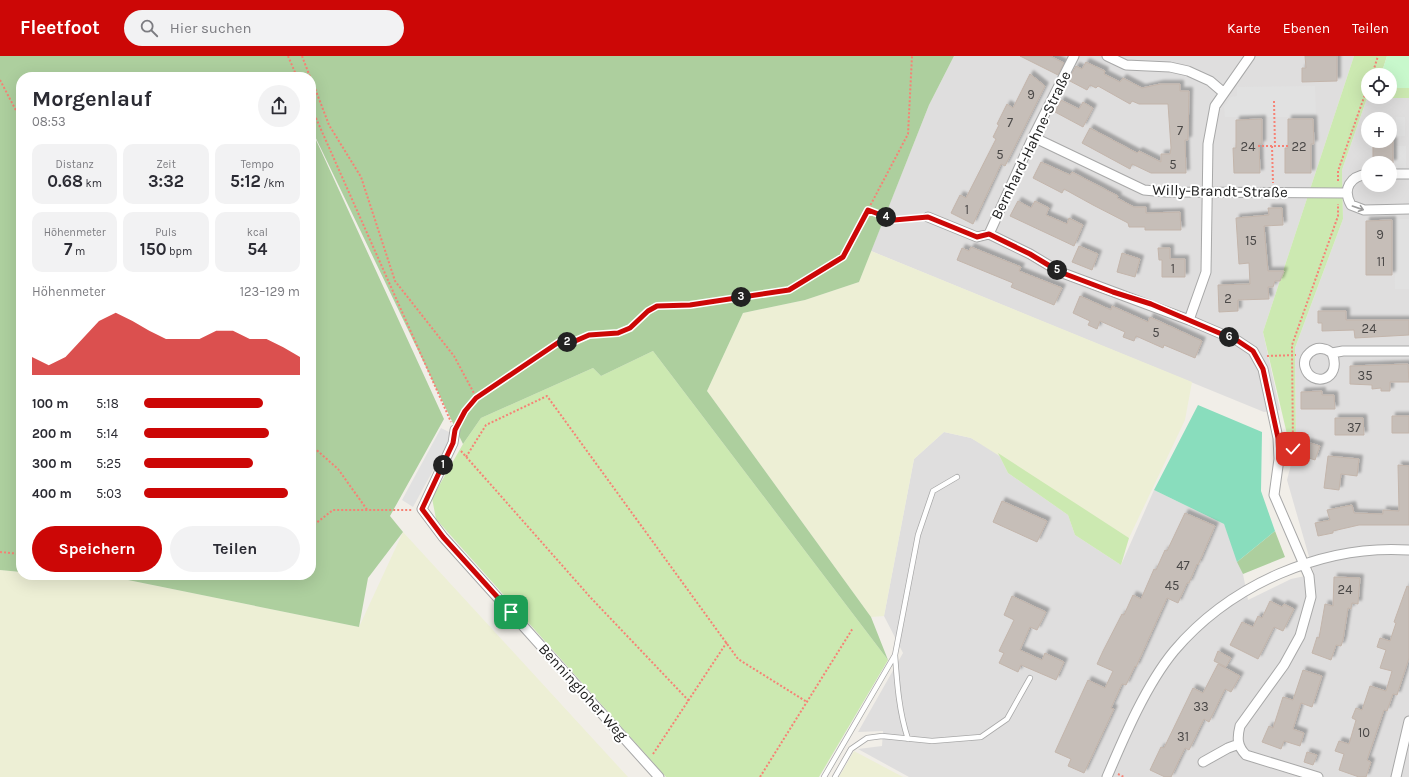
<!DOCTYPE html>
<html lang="de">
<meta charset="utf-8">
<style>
:root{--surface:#fff;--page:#f2f2f3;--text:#2b2b33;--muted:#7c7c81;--accent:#cc0706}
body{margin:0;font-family:Karla,sans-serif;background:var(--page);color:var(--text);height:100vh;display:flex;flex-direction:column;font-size:15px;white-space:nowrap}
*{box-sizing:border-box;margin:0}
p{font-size:13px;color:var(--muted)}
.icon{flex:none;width:22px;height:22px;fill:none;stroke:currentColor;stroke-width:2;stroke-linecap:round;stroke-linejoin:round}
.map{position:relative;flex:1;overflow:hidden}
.sheet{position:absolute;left:16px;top:16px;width:300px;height:508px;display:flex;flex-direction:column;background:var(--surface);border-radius:16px;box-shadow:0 4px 16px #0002}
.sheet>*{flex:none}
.fabs{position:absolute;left:1361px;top:12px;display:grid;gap:8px}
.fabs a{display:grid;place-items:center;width:36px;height:36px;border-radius:50%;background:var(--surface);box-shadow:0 4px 16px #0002;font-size:20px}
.pin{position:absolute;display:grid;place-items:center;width:34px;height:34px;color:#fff;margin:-17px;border-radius:8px;box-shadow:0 2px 6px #0006}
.km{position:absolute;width:20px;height:20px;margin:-10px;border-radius:50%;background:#222;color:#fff;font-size:11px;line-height:20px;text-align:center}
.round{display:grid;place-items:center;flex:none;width:42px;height:42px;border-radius:21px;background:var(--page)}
.summary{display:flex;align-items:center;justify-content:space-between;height:68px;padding:0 16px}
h1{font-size:22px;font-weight:700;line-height:30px}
.stats{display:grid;grid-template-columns:repeat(3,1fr);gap:6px;height:68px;padding:4px 16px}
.stats div{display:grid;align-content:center;border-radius:10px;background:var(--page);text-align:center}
.stats b{font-size:17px;font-weight:700}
.stats small{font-size:11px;font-weight:400}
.stats p{font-size:11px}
.chart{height:112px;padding:8px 16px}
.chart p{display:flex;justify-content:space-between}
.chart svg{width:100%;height:72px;margin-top:4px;fill:var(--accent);opacity:.7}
.primary-button{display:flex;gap:8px;margin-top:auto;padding:8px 16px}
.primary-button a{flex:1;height:46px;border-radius:24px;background:var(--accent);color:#fff;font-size:16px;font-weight:700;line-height:46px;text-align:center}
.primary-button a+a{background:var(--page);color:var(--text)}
ul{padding:0 16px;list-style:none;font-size:13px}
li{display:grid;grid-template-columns:64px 48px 1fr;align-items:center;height:30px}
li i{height:10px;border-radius:5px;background:var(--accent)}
header{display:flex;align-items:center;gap:24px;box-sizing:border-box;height:56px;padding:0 20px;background:var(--accent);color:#fff}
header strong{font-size:19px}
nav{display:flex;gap:22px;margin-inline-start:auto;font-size:14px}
.search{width:280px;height:36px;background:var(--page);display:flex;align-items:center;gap:10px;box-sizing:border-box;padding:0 14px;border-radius:22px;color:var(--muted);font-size:15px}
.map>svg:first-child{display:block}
</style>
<header>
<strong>Fleetfoot</strong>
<div class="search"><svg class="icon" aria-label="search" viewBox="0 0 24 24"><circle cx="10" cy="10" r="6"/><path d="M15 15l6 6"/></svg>Hier suchen</div>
<nav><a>Karte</a><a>Ebenen</a><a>Teilen</a></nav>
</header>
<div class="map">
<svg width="1409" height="721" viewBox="0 0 1409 721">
<defs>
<filter id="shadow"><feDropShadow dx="3.5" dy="-3.5" stdDeviation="1" flood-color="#0004"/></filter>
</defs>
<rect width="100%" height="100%" fill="#f1eee8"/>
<path fill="#dfdede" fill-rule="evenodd" d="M954,0H1354L1263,276L1280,354L1264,356L871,195L929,49Z
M1367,42H1409V721H909L858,693L882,690L883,675L858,676L903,597L884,560L914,403L944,376L971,382L998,397L1008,417L1068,459L1075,479L1121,509L1154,434L1224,468L1243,518L1248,544L1291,523L1314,518L1287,424L1296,389L1295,292L1343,163L1342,114ZM1368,63H1390V85H1368ZM1368,107H1390V129H1368Z"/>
<path fill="#edefd5" d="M871,195L1192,326L1185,364L1129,482L971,382L944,376L914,403L884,560L871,561L707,335L743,257L805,244L859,226Z
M403,476L628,721H0V514L21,516V519H64L128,524L359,571Z
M854,695L903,721H839Z"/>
<path fill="#cce9b1" d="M1354,0H1387L1381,19H1368V41H1390V32H1409V42H1367L1342,114L1343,163L1295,292L1296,389L1290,391L1263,276Z
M653,295L888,604L819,721H666L436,463L432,442L463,388L481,362L593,312L601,320Z
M998,397L1129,482L1121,509L1075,479L1068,459L1008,417Z"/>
<path fill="#adcf9e" d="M0,0H954L929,49L859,226L805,244L743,257L707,335L871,561L888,604L653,295L601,320L593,312L481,362L463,388L311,72V21H21V516L0,514Z
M311,73L444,363L390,460L403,476L368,522L359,571L128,524L64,519H311Z
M1275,475L1285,501L1243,518L1237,506Z"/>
<path fill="#c8f8cc" d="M1387,0H1409V32H1390V19H1381Z"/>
<path fill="#89ddbd" d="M1198,349L1262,376L1261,435L1275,475L1237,506L1224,468L1154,434Z"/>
<path fill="#e1e1e1" d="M1315,30L1316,61H1225L1224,51L1231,41L1237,40V31Z
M1396,61H1405V80H1396Z
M1396,90H1406V112H1396Z
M1394,163H1409V233H1395Z
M441,372L453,378L413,451L402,444Z"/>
<path fill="#c6beb8" stroke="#c3b5ab" filter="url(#shadow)" d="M1020,0H1050L1064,7L1058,19Z
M1305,0H1337V25L1302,26V12H1306Z
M1086,6L1105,15L1104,18L1120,26L1123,22L1142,32L1160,28H1180V35H1189L1188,84H1185L1186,117H1151L1132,108L1130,113L1082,87L1090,72L1137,97L1139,95L1161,106V98H1170L1171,92L1168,48H1139L1132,45L1130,48L1098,30L1096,32L1090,29L1087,34L1068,24L1076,10L1082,13Z
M1030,18L1045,30L1005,110L1001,108L973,168L951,157L960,139L966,142L996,83L993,81L999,69L997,68L1007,48L1013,52Z
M1061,44L1079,53L1083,46L1093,52L1083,71L1055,56Z
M1262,63V88H1259L1260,117H1234L1233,92H1236V64Z
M1288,63H1313L1314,88H1311V117H1285V92H1288Z
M1373,85H1393V107H1373Z
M1041,106L1070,119L1072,116L1118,140L1117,142L1134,151H1146V157L1180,156L1181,174H1145V171H1129L1128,167L1093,149L1064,133L1062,137L1033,122Z
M1018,145L1031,152L1035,145L1049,152L1046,159L1067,168L1069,162L1083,169L1074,190L1010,160Z
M1268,152H1282L1283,169L1264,170L1268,215H1284L1280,225H1275L1273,231H1268L1269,243L1238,244V255L1219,256L1218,229L1250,228L1249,207L1239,208L1236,162L1269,159Z
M1392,164V219H1366V165Z
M1079,190L1098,198L1092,214L1072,206Z
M971,191L1021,211L1019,215L1062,232L1054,249L1011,231L1013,227L957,204L962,192L969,195Z
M1158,192H1170V203H1185V221H1162V204H1159Z
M1122,197L1140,203L1135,221L1117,216Z
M1080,240L1111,254L1112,250L1148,266L1150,261L1202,285L1195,302L1164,289L1163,292L1136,280L1134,285L1123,281L1125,276L1100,265L1097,273L1088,269L1090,265L1073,257Z
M1318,255H1346V264H1409V279L1355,282L1354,274L1322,275V267H1318Z
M1408,308L1409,326H1390V335H1381V332L1372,333V329L1350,328V310Z
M1322,335V339H1334L1335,353H1301V336Z
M1392,360H1409V377H1392Z
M1335,362H1363L1364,379H1335Z
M1307,386L1320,390L1315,404L1303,400Z
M1328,400L1359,403L1357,420L1341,418L1339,434L1324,432Z
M1398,409L1409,410V469H1359L1333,475V477L1318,480L1315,467L1330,464L1327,454L1352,449L1354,457L1383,458V454L1399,455Z
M1002,445L1047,465L1037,486L993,466Z
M1185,457L1215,470L1198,509L1197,508L1189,527H1187L1178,547L1167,542L1136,611L1135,610L1126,629L1122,628L1111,652L1114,653L1084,717L1068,710L1071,703L1055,696L1088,624L1105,632L1113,615L1097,608L1103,595L1122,558L1124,559L1133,539L1141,543L1154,513L1156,514L1165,494L1167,495Z
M1334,521L1360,522L1358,548L1352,547L1351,553L1348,552L1343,584L1341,590L1336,589L1331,604L1312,597L1317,581L1319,582L1325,548L1333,550Z
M1407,530L1409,531V602L1397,639L1393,638L1387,655L1384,654L1367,704L1371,706L1366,721H1359L1339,714L1344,698L1335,695L1339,685L1349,688L1356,664L1352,662L1356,652L1362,654L1370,630L1386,635L1392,615L1380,612L1386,594L1377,591L1380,582L1390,585L1396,567L1394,566Z
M1012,540L1046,556L1037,574L1030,571L1020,594L1042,604L1045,597L1064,606L1056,624L1021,609L1018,616L999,607L1004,597L999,595L1014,564L1004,559Z
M1270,545L1282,551L1284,548L1294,553L1283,575L1274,571L1258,603L1230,589L1242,566L1253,571L1258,560L1262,562Z
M1218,595L1231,602L1226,611L1214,605Z
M1218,608L1240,620L1231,636L1225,633L1209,666L1204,663L1189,694L1185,692L1171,721H1165L1150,714L1161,691L1164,692L1193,632L1203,637Z
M1303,614L1322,620L1312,651L1301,647L1293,673L1304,677L1300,690L1284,685L1281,693L1262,686L1269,670L1273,672L1283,641L1293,644Z
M1307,696L1317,699L1313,709L1304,706Z"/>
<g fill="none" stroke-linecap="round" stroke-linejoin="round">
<g stroke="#a8a8a8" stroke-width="6">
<path id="lane" d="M895,599C897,627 899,656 908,683
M824,721L895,599L918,479L933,435L957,421
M835,721L851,693L867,682L882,680L932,685L981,681L1007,663L1030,622"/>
</g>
<g stroke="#a8a8a8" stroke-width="11">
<path id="street" d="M1107,0L1126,9L1170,11L1188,15L1210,25L1224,37
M1033,81L1144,134L1166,136L1346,137
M1368,118C1350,120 1342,133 1351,149L1364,154L1409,153
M1390,118H1409
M928,161L977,181L989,178L1030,198L1060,216L1189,264L1238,285L1253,295L1263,313L1278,382L1279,403L1274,439L1309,520L1311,541L1300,580L1284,609L1240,670C1237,682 1237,690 1246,699L1318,721
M989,178L1033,81L1074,0
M1189,264L1206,216L1208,88L1215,50L1250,0
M1332,297C1343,325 1311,332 1305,311C1302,300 1314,290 1324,293C1327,293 1330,296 1332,297L1343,295H1409
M455,374L453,387L422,453L443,481L659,721
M1203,706L1228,692L1239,688
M1107,721C1124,681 1146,629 1174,595C1230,529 1322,488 1409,494
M1396,721L1409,665"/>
</g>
<path stroke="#f68275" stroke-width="2" stroke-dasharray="2 2" stroke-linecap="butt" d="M288,0L297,21
M302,0L310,21
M1372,19L1378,0
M311,22L329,69L361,121L395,225L454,300L476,341
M0,24L21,64
M1274,45L1275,90
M311,51L451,366
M1258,90H1289
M1272,90L1273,127
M1338,125V115L1368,30
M868,154L894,164L919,162
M1267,300L1296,299
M460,365L476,342L559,286H573L589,279L618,277L630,272L648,255L657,250L690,249L789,234L843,201L908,78L912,0
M311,389L338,413L368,455
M461,395L591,542L689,645
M1290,395L1293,393L1292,289L1338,160V148
M466,401L486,369L547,340L738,603L807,646
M311,471L333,454H413
M0,496L21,498
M653,698L727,586
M1118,718L1124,721
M760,721L853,572"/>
<use href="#lane" stroke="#fff" stroke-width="4.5"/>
<use href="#street" stroke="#fff" stroke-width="9"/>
</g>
<defs><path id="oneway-shaft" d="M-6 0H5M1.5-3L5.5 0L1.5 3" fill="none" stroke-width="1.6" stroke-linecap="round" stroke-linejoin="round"/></defs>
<use stroke="#9b9b9b" href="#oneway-shaft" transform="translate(1358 152) rotate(19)"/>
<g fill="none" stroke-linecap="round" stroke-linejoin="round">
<g stroke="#fff" stroke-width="8">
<path id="route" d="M511,556L443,481L422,453L453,387L455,374L465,355L476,342L559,286H573L589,279L618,277L630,272L648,255L657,250L690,249L789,234L843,201L868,154L894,164L928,161L977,181L989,178L1030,198L1060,216L1113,236L1151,248L1238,285L1253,295L1263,313L1278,382L1279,403L1293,393"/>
</g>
<use href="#route" stroke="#cc0706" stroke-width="5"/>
</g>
<g text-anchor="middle" stroke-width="4" stroke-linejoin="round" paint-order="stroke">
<g font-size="13" fill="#4a4847">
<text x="1031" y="43">9</text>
<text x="1010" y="71">7</text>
<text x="1180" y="79">7</text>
<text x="1248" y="95">24</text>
<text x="1299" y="95">22</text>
<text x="1000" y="103">5</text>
<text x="1173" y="113">5</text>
<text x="967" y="158">1</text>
<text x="1380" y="183">9</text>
<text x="1251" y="189">15</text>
<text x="1381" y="210">11</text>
<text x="1173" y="217">1</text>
<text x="1228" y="247">2</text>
<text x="1369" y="277">24</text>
<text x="1156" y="281">5</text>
<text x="1365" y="324">35</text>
<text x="1354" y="376">37</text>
<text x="1183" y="514">47</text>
<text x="1172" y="534">45</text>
<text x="1345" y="538">24</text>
<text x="1201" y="655">33</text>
<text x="1364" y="681">10</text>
<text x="1183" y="685">31</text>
</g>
<g font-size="15" fill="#212121" stroke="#fff">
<text transform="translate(1031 89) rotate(-64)" y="5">Bernhard-Hahne-Straße</text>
<text transform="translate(1220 135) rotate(1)" y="5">Willy-Brandt-Straße</text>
<text transform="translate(583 636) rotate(48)" y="5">Benningloher Weg</text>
</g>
</g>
</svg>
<div class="fabs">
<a><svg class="icon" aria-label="locate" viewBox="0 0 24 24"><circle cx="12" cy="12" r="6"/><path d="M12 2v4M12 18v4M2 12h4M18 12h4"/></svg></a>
<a>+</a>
<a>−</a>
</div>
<div class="pin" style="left:511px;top:556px;background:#1e9e55"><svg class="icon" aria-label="arrive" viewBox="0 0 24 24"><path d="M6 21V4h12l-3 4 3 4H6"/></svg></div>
<div class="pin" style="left:1293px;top:393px;background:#d93025"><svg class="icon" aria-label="check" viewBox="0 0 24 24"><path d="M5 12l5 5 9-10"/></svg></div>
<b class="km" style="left:443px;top:409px">1</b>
<b class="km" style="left:567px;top:286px">2</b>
<b class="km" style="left:741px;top:241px">3</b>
<b class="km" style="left:886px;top:161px">4</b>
<b class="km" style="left:1057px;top:214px">5</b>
<b class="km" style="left:1229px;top:281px">6</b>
<section class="sheet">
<div class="summary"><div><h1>Morgenlauf</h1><p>08:53</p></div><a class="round"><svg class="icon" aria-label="share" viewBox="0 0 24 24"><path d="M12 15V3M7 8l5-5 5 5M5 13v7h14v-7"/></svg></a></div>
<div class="stats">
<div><p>Distanz</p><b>0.68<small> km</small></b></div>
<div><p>Zeit</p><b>3:32</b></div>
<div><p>Tempo</p><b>5:12<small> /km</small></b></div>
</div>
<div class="stats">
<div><p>Höhenmeter</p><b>7<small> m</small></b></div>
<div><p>Puls</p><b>150<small> bpm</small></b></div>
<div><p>kcal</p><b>54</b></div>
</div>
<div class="chart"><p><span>Höhenmeter</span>123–129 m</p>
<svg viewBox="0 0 160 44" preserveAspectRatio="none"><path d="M0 44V33L10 38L20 33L30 22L40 11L50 6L60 11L70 17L80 22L90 22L100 22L110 17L120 17L130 22L140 22L150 27L160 33V44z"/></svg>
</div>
<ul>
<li><b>100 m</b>5:18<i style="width:76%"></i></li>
<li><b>200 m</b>5:14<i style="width:80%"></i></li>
<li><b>300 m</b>5:25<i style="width:70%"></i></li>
<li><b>400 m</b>5:03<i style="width:92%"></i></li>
</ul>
<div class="primary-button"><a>Speichern</a><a>Teilen</a></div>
</section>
</div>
